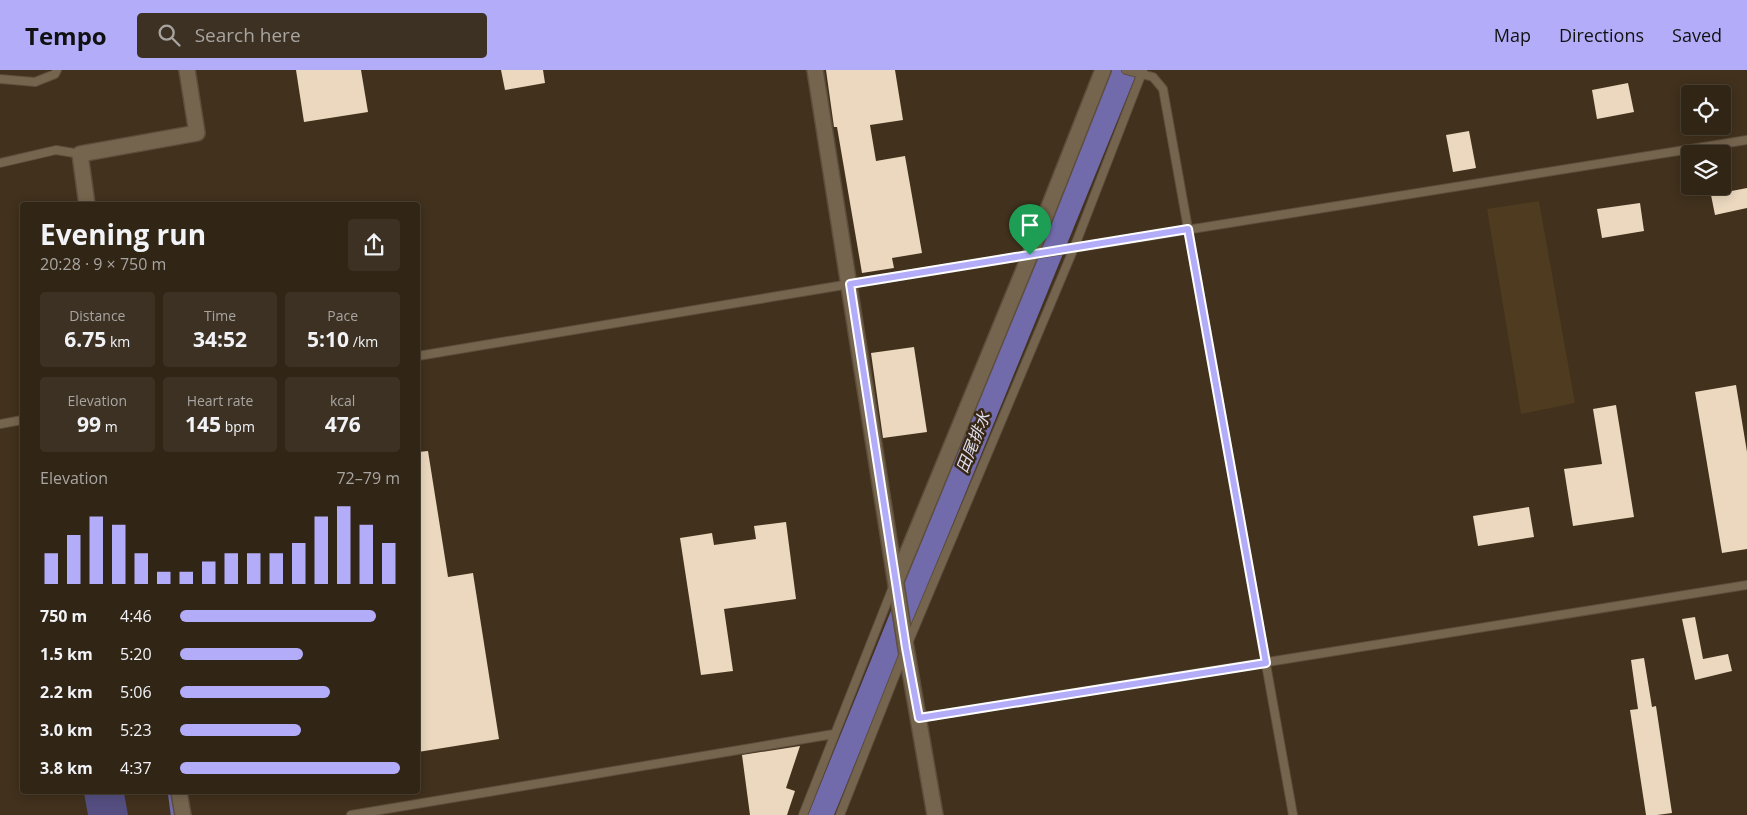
<!DOCTYPE html>
<meta charset="utf-8">
<style>
:root{--surface:#312516;--page:#3d3123;--text:#f1f3f6;--muted:#a8a5a1;--line:#4c4235;--accent:#b3adf9}
body{margin:0;font-family:"Open Sans","Noto Sans TC",sans-serif;background:var(--page);color:var(--text);height:100vh;display:flex;flex-direction:column;font-size:19px;white-space:nowrap}
*{box-sizing:border-box;margin:0}
p{font-size:16px;color:var(--muted)}
.icon{flex:none;width:28px;height:28px;fill:none;stroke:currentColor;stroke-width:2;stroke-linecap:round;stroke-linejoin:round}
.map{position:relative;flex:1;overflow:hidden}
.drawer{position:absolute;left:20px;top:132px;width:400px;height:592px;display:flex;flex-direction:column;background:var(--surface);border-radius:5px;box-shadow:0 2px 12px #0003,0 0 0 1px var(--line)}
.drawer>*{flex:none}
.fabs{position:absolute;left:1681px;top:15px;display:grid;gap:10px}
.fabs a{display:grid;place-items:center;width:50px;height:50px;border-radius:5px;background:var(--surface);box-shadow:0 2px 12px #0003,0 0 0 1px var(--line);font-size:25px}
.pin{position:absolute;display:grid;place-items:center;width:42px;height:42px;color:#fff;margin:-51px -21px;border-radius:50% 50% 50% 0;rotate:-45deg;box-shadow:0 0 5px #0007}
.pin .icon{rotate:45deg}
.round{display:grid;place-items:center;flex:none;width:52px;height:52px;border-radius:5px;background:var(--page)}
.head{display:flex;align-items:center;justify-content:space-between;height:85px;padding:0 20px}
h1{font-size:28px;font-weight:700;line-height:38px}
.metrics{display:grid;grid-template-columns:repeat(3,1fr);gap:8px;height:85px;padding:5px 20px}
.metrics div{display:grid;align-content:center;border-radius:5px;background:var(--page);text-align:center}
.metrics b{font-size:21px;font-weight:700}
.metrics small{font-size:14px;font-weight:400}
.metrics p{font-size:14px}
.chart{height:140px;padding:10px 20px}
.chart p{display:flex;justify-content:space-between}
.chart svg{width:100%;height:90px;margin-top:5px;stroke:var(--accent);stroke-width:6}
ul{padding:0 20px;list-style:none;font-size:16px}
li{display:grid;grid-template-columns:80px 60px 1fr;align-items:center;height:38px}
li i{height:12px;border-radius:6px;background:var(--accent)}
header{display:flex;align-items:center;gap:30px;box-sizing:border-box;height:70px;padding:0 25px;background:var(--accent);color:#111}
header strong{font-size:24px}
nav{display:flex;gap:28px;margin-inline-start:auto;font-size:18px}
.search{width:350px;height:45px;background:var(--page);display:flex;align-items:center;gap:12px;box-sizing:border-box;padding:0 18px;border-radius:5px;color:var(--muted);font-size:19px}
.map>svg:first-child{display:block}
</style>
<header>
<strong>Tempo</strong>
<div class="search"><svg class="icon" aria-label="search" viewBox="0 0 24 24"><circle cx="10" cy="10" r="6"/><path d="M15 15l6 6"/></svg>Search here</div>
<nav><a>Map</a><a>Directions</a><a>Saved</a></nav>
</header>
<div class="map">
<svg width="1747" height="745" viewBox="0 0 1747 745">
<rect width="100%" height="100%" fill="#41311d"/>
<path fill="#4f3b1f" d="M1539,131L1575,333L1521,344L1487,139Z"/>
<path fill="#544f80" d="M84,723H124L128,745H88Z"/>
<path fill="#716aab" d="M1111,0H1138L834,745H808Z"/>
<g fill="none" stroke-linecap="round" stroke-linejoin="round">
<path stroke="#716aab" stroke-width="4.5" d="M170,722L173,745"/>
</g>
<path fill="#ecd8bf" d="M296,0H361L368,42L304,52Z
M501,0H543L545,13L505,20Z
M826,0H895L903,50L870,55L876,91L905,86L922,183L892,188L894,198L862,203L837,57H834Z
M1628,13L1634,42L1597,49L1592,20Z
M1469,61L1476,98L1453,102L1446,65Z
M1747,118V138L1715,145L1711,125Z
M1640,133L1644,161L1602,168L1597,139Z
M914,277L927,362L883,368L871,283Z
M1736,315L1747,382V479L1722,483L1695,322Z
M1616,335L1634,447L1573,456L1564,399L1602,394L1593,339Z
M428,381L448,507L473,503L499,669L418,682V382Z
M1529,437L1534,467L1478,476L1473,446Z
M786,452L796,529L724,539L733,601L701,605L680,468L712,463L714,475L756,469L754,456Z
M1695,547L1703,589L1728,584L1732,601L1695,610L1682,549Z
M1644,588L1652,637L1656,636L1672,743L1657,745H1646L1630,640L1638,639L1631,590Z
M800,676L786,718L795,721L787,745H750L742,685Z"/>
<g fill="none" stroke-linecap="round" stroke-linejoin="round">
<g stroke="#5c4e3c" stroke-width="10">
<path id="service" d="M1126,0L1153,7L1163,19L1293,745
M0,9L35,12L55,4L57,0
M0,93L56,80L80,84
M418,286L850,214L1747,70
M0,354L22,350
M919,648L1747,515
M351,745L834,664
M803,745L893,517
M840,745L906,578L1074,178L1143,0"/>
</g>
<g stroke="#5c4e3c" stroke-width="18">
<path id="minor" d="M815,0L906,578L935,745
M87,135L80,84L197,63L187,0
M896,511L1030,185L1103,0
M179,722L183,745"/>
</g>
<use href="#service" stroke="#76654e" stroke-width="8"/>
<use href="#minor" stroke="#76654e" stroke-width="15"/>
</g>
<g fill="none" stroke-linecap="round" stroke-linejoin="round">
<g stroke="#fff" stroke-width="10">
<path id="route" d="M1188,159L1266,593L919,648L906,578L850,214Z"/>
</g>
<use href="#route" stroke="#b3adf9" stroke-width="6"/>
</g>
<g text-anchor="middle" stroke-width="5" stroke-linejoin="round" paint-order="stroke">
<g font-size="16" font-style="italic" fill="#e0e0f3" stroke="#372713">
<text transform="translate(973 372) rotate(-68)" y="6">田尾排水</text>
</g>
</g>
</svg>
<div class="fabs">
<a><svg class="icon" aria-label="locate" viewBox="0 0 24 24"><circle cx="12" cy="12" r="6"/><path d="M12 2v4M12 18v4M2 12h4M18 12h4"/></svg></a>
<a><svg class="icon" aria-label="layers" viewBox="0 0 24 24"><path d="M12 4l9 5-9 5-9-5zM3 14l9 5 9-5"/></svg></a>
</div>
<div class="pin" style="left:1030px;top:185px;background:#1e9e55"><svg class="icon" aria-label="arrive" viewBox="0 0 24 24"><path d="M6 21V4h12l-3 4 3 4H6"/></svg></div>
<section class="drawer">
<div class="head"><div><h1>Evening run</h1><p>20:28 · 9 × 750 m</p></div><a class="round"><svg class="icon" aria-label="share" viewBox="0 0 24 24"><path d="M12 15V3M7 8l5-5 5 5M5 13v7h14v-7"/></svg></a></div>
<div class="metrics">
<div><p>Distance</p><b>6.75<small> km</small></b></div>
<div><p>Time</p><b>34:52</b></div>
<div><p>Pace</p><b>5:10<small> /km</small></b></div>
</div>
<div class="metrics">
<div><p>Elevation</p><b>99<small> m</small></b></div>
<div><p>Heart rate</p><b>145<small> bpm</small></b></div>
<div><p>kcal</p><b>476</b></div>
</div>
<div class="chart"><p><span>Elevation</span>72–79 m</p>
<svg viewBox="0 0 160 44" preserveAspectRatio="none"><path d="M5 44V29M15 44V20M25 44V11M35 44V15M45 44V29M55 44V38M65 44V38M75 44V33M85 44V29M95 44V29M105 44V29M115 44V24M125 44V11M135 44V6M145 44V15M155 44V24"/></svg>
</div>
<ul>
<li><b>750 m</b>4:46<i style="width:89%"></i></li>
<li><b>1.5 km</b>5:20<i style="width:56%"></i></li>
<li><b>2.2 km</b>5:06<i style="width:68%"></i></li>
<li><b>3.0 km</b>5:23<i style="width:55%"></i></li>
<li><b>3.8 km</b>4:37<i style="width:100%"></i></li>
</ul>
</section>
</div>
